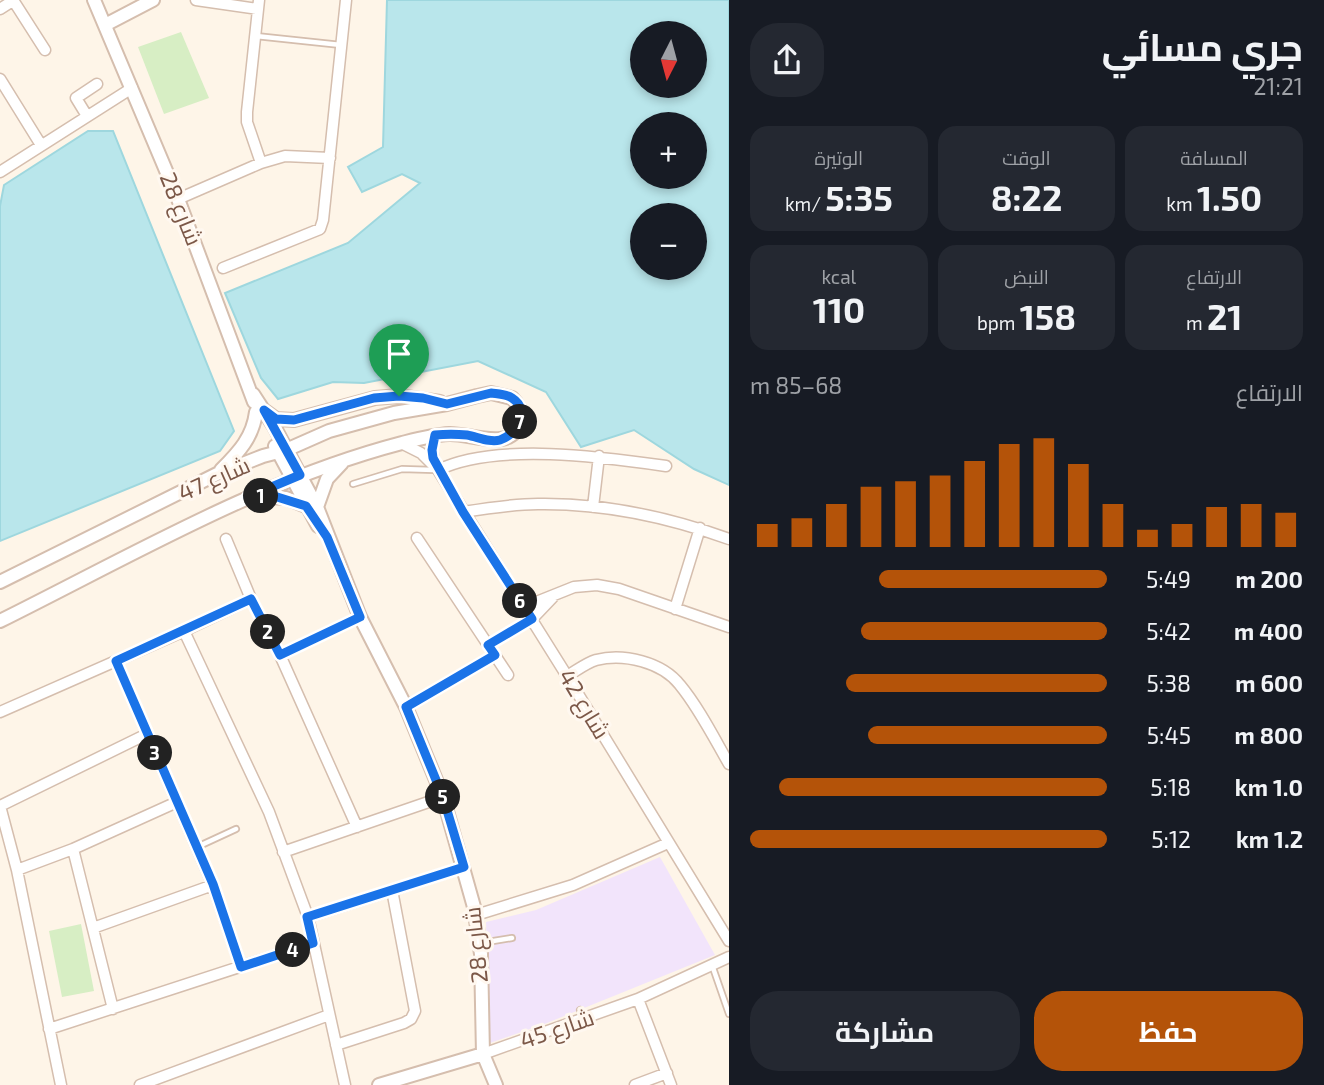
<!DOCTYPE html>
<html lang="ar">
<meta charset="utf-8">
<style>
:root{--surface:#171b24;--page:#242831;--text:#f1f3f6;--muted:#9ea1a6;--accent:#b45309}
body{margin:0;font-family:"Exo 2",Cairo,sans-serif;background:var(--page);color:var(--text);direction:rtl;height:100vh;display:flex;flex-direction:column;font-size:26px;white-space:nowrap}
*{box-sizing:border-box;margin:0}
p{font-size:23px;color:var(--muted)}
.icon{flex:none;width:38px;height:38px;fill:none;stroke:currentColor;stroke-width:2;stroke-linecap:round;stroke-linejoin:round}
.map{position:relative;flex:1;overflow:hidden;direction:ltr}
.drawer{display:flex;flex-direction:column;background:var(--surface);width:595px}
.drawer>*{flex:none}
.needle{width:46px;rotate:186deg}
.tools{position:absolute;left:630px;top:21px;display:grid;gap:14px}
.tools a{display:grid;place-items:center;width:77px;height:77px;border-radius:50%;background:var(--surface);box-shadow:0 4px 10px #0003;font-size:35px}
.pin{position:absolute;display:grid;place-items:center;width:60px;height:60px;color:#fff;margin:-72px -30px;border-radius:50% 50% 50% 0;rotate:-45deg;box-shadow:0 0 7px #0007}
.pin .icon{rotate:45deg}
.km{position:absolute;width:35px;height:35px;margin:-18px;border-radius:50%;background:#222;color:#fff;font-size:19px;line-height:35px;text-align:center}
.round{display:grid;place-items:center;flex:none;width:74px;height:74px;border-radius:28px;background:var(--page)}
.head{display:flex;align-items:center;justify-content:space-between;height:119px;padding:0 21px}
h1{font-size:38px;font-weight:700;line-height:52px}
.metrics{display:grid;grid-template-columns:repeat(3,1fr);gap:10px;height:119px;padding:7px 21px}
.metrics div{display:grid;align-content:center;border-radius:18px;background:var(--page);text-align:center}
.metrics b{font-size:35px;font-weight:700}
.metrics small{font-size:19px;font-weight:400}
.metrics p{font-size:19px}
.chart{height:196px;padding:14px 21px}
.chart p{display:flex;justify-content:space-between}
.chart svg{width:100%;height:126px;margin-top:7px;stroke:var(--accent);stroke-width:6}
.button{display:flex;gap:14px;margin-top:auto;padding:14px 21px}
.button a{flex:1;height:80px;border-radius:28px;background:var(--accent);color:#fff;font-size:28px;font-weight:700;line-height:80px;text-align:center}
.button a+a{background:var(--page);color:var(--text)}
ul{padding:0 21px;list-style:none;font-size:23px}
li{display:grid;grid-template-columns:112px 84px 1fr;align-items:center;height:52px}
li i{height:18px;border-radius:9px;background:var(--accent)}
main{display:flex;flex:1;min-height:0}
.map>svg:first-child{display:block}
</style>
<main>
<section class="drawer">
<div class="head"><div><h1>جري مسائي</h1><p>21:21</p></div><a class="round"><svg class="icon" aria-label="share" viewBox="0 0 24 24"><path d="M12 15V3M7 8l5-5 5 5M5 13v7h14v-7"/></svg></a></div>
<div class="metrics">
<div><p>المسافة</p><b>1.50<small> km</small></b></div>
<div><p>الوقت</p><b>8:22</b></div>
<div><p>الوتيرة</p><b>5:35<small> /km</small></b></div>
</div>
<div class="metrics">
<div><p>الارتفاع</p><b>21<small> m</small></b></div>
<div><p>النبض</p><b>158<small> bpm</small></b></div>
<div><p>kcal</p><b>110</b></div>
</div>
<div class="chart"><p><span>الارتفاع</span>68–85 m</p>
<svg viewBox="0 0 160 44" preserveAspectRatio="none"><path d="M5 44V36M15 44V34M25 44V29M35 44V23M45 44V21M55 44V19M65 44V14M75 44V8M85 44V6M95 44V15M105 44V29M115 44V38M125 44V36M135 44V30M145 44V29M155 44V32"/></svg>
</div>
<ul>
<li><b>200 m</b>5:49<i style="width:64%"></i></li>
<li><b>400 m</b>5:42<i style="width:69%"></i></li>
<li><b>600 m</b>5:38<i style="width:73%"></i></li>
<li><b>800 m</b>5:45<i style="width:67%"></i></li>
<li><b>1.0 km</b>5:18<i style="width:92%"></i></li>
<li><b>1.2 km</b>5:12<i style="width:100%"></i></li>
</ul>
<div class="button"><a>حفظ</a><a>مشاركة</a></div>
</section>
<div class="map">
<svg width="729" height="1085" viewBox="0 0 729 1085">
<rect width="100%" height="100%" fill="#fef5e8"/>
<path fill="#f2e4fb" d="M660,857L715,955L547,1023L490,1043L486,922L536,910Z"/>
<path fill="#d7eec4" d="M181,32L209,98L164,114L138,47Z
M81,924L94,991L62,997L49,931Z"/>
<path fill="#b9e6eb" stroke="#9ed7de" stroke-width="2" fill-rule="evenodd" d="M387,0H729V485L694,469L634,430L581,447L546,392L478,361L364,383L333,382L278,399L261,378L225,293L348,243L420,183L402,174L362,192L348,167L383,147ZM642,33H695V86H642ZM642,124H695V177H642ZM642,215H695V268H642Z
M88,131H113L234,431L220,451L0,541V206L4,185Z"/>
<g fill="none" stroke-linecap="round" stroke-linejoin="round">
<g stroke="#d5beae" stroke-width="8">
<path id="service" d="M256,36L341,45
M353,484L402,469L434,470
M197,847L236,829
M481,943L512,938
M712,965L729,1014
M580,1010L585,1019"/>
</g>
<g stroke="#d5beae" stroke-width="13">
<path id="minor" d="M13,0L45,50
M196,0L258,9
M259,0L247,112V122L261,163
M0,9L14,0
M0,79L41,145
M87,116L76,98L97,84
M0,172L132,88
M178,199L261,163L285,156L330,158
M223,268L320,229L323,220L346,0
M434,435L432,450L435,464
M401,443L421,453L438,470L567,676L729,941
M438,470C496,442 603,457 666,466
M593,507L599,456
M463,512C488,508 513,504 538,504C604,503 668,517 729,539
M417,538L508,675
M226,539L251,599L280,655L357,827
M524,607L574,587L597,585L619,589L729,627
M675,609L700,528
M184,631L269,812L308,917L345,1085
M488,645L532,619L553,597
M280,655L360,617
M116,661L213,885L241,967
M567,676C576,671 586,663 596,660C624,653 662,662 680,685C699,708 714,738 729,764
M406,707L495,655
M0,712L184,631L251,599
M0,806L17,870L61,1085
M0,806L147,734
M73,849L113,1009
M283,852L443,797
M17,870L73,849L177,802
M476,915L573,885L668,843
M308,917L464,867
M93,928L213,885
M638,999L671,1085
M49,1029L313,943
M336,1045L404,1023L411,1019L415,1011L392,890
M483,1054L638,999L729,957
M140,1085L329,1015
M635,1085L667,1073"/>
</g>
<g stroke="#d5beae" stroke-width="16">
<path id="tertiary" d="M94,0L178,199L254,402
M105,25L153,0
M253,394L275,428L317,507L360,617L406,707L443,797L474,907L481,954L483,1054L496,1085
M265,411L276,419L294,420L375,398L399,396L440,402
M275,446L318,526
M221,470C239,452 253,437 256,412
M255,496L286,498L306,506
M317,507L327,479L342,463
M0,582L217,474L263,456L286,450L329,431L394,413L447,404L477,396L491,393L512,398C519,405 522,413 520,422C512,453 470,433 449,434C433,435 418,439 402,443C260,480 131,556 0,621
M379,1085L483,1054"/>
</g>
<use href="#service" stroke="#fff" stroke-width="4.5"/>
<use href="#minor" stroke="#fff" stroke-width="10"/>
<use href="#tertiary" stroke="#fff" stroke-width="12"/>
</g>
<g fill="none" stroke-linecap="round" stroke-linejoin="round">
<g stroke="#fff" stroke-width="14">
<path id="route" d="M491,393C498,394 506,394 512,398C532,411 516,435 500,440C490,443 478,437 467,435C456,434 446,434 435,435L432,450L433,458L463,512L532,619L488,645L495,655L406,707L443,797L464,867L307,917L313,943L241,967L213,884L116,661L251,599L280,655L360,617L327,537L306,506L274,496L248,497L300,475L264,410L276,419L294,420L374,398L399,396L423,398L447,404Z"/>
</g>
<use href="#route" stroke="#1a73e8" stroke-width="9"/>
</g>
<g text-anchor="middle" stroke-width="6" stroke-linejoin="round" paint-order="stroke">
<g font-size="23" fill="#7c5848" stroke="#fff8f0">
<text transform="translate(181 209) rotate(68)" y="8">شارع 28</text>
<text transform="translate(214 479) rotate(-24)" y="8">شارع 47</text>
<text transform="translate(584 704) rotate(59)" y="8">شارع 42</text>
<text transform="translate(476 945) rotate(-96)" y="8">شارع 28</text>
<text transform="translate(557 1029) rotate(-19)" y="8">شارع 45</text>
</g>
</g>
</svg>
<div class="tools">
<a><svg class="needle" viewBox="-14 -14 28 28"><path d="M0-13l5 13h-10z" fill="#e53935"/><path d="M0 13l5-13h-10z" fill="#9ea1a6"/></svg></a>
<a>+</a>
<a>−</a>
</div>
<div class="pin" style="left:399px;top:396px;background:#1e9e55"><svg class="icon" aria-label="arrive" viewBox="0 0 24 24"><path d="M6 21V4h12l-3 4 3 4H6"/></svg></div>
<b class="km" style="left:261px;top:496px">1</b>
<b class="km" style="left:268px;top:632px">2</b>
<b class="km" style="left:155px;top:753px">3</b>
<b class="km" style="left:293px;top:950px">4</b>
<b class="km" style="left:443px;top:797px">5</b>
<b class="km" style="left:520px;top:601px">6</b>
<b class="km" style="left:520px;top:422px">7</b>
</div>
</main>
